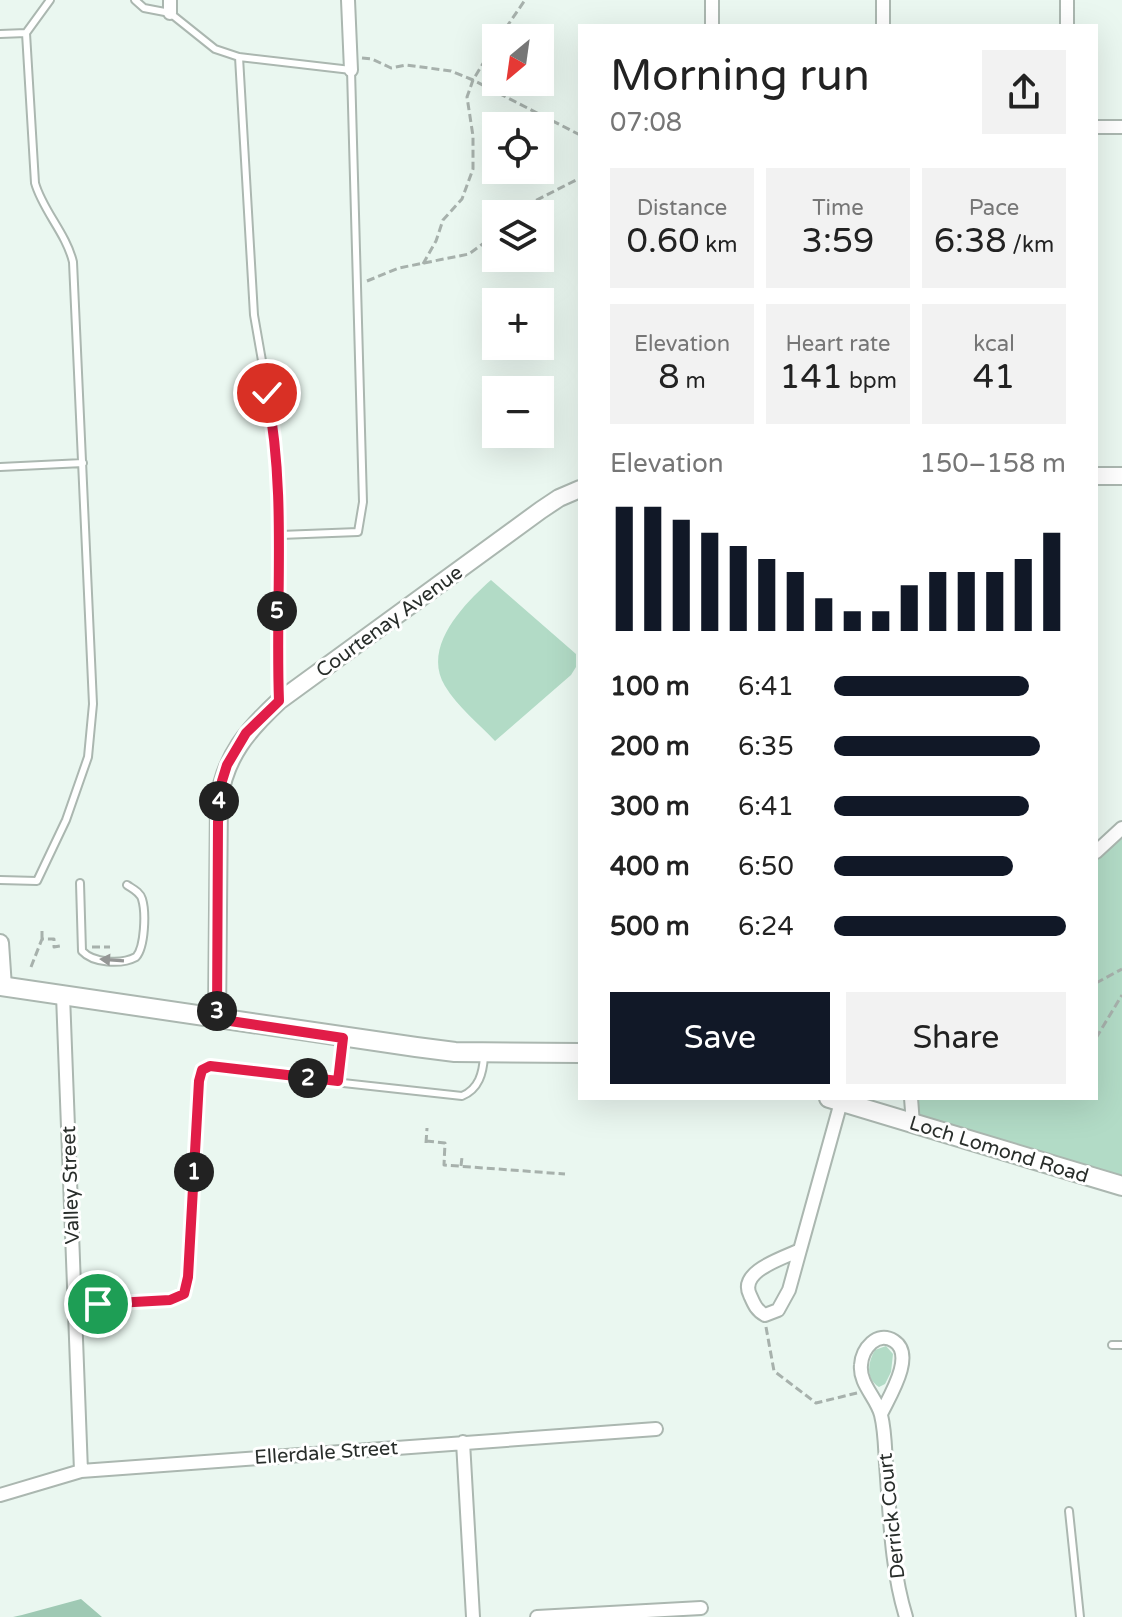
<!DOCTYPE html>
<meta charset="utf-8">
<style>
:root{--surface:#fff;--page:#f2f2f2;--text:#222;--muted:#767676;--accent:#111827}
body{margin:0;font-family:"Varela Round",sans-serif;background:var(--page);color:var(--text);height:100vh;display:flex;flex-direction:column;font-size:30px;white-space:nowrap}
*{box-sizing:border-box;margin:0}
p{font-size:26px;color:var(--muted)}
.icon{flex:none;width:44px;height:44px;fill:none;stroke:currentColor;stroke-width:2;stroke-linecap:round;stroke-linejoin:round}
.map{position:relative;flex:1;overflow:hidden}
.side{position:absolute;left:578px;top:24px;width:520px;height:1076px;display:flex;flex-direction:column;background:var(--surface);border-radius:0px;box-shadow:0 8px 32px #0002}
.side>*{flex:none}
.needle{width:52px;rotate:209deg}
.tools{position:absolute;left:482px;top:24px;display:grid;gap:16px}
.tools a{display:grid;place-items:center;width:72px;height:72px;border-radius:0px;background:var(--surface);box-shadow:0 8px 32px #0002;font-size:40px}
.pin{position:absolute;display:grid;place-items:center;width:68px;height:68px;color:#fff;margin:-34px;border:4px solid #fff;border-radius:50%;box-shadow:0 2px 8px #0007}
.km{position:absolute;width:40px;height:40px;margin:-20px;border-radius:50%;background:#222;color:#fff;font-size:22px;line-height:40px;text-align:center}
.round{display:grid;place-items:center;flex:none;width:84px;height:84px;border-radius:0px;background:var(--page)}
.overview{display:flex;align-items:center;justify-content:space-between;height:136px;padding:0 32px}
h1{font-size:44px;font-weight:600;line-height:60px}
.stats{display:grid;grid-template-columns:repeat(3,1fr);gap:12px;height:136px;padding:8px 32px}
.stats div{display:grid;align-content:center;border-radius:0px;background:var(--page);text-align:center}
.stats b{font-size:34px;font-weight:600}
.stats small{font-size:22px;font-weight:400}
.stats p{font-size:22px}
.chart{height:224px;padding:16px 32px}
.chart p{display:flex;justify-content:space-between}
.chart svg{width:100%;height:144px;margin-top:8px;stroke:var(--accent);stroke-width:6}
.cta{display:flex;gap:16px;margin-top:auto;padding:16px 32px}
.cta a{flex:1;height:92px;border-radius:0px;background:var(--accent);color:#fff;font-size:32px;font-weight:600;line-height:92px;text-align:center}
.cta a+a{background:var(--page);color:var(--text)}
ul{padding:0 32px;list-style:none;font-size:26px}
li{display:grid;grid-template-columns:128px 96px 1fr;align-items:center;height:60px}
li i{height:20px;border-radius:10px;background:var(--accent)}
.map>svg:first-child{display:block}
</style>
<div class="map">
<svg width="1122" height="1617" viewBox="0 0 1122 1617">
<rect width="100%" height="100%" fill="#eaf7f0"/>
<path fill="#b2dbc6" d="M491,580L576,654V667L571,675L495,741C479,724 457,706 445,686C421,647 465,603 491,580Z
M1122,828V1186L913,1124L911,1098H1096V852Z
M886,1346L893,1354L891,1372L885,1384L879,1387C865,1378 868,1362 875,1350Z"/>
<path fill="#9fc9b4" d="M81,1599L102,1617H13L22,1615Z"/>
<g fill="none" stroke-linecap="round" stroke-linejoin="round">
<g stroke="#abb7b0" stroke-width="10">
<path id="service" d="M135,0L144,8L170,13L215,49L239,57L351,70L363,502L358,532L280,535
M0,34L26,33
M239,57L254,315L275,435L280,535L277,592L279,697
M0,467L83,463
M0,880L37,881L66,820L88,757L93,704L73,262C66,233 43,211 35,183L26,33L50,0
M80,883L82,951C93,963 121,965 136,957C145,947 146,912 142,899C140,892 133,889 127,885
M338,1081L343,1038
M75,1305L170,1300L184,1294L188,1277L199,1081L202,1070L205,1068L462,1096C479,1089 483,1073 484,1056
M1112,1345H1122
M1069,1511L1080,1617"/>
</g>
<g stroke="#abb7b0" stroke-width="16">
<path id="minor" d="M170,0V13
M348,0L351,70
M712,26V0
M883,26V0
M1067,26V0
M1096,127H1122
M1096,852L1122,828
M63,995L81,1471
M911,1098L913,1124
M800,1250L789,1290L778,1310L765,1315C756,1310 754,1304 750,1295C738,1271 784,1258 800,1250L841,1102
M881,1414C889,1397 916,1355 894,1341C877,1330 862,1349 861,1365C859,1384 877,1398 881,1415C885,1431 885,1449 886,1464C890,1514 891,1569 906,1617
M463,1442L473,1617
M0,1495L81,1471L656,1429
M537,1617L701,1608"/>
</g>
<g stroke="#abb7b0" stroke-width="20">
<path id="tertiary" d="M1096,476H1122
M0,943L3,987
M217,1019L219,800C225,756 248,730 279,701L541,510L559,498L580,489"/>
</g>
<g stroke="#abb7b0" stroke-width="22">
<path id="secondary" d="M0,986L416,1047L455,1052L580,1053
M829,1098L1122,1186"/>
</g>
<path stroke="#a7b1ac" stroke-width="3" stroke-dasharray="8 4" stroke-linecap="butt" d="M499,38L525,0
M362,58L372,59L391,68L406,65L451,71L473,80L496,42
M517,214L523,207L580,178
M423,264L436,241L443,220L462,199L473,169V136L467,97L473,80L580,135
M367,281L399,268L469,254L496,234
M42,939V930
M92,947H110
M31,967L42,939H54V947L60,946
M1096,983L1122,969
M1096,1038L1122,995
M426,1141L445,1143L444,1165L565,1174
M426,1143L427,1128
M461,1166L462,1157
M766,1327L774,1371L816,1403L857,1393"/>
<use href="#service" stroke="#fff" stroke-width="6"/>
<use href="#minor" stroke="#fff" stroke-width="12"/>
<use href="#tertiary" stroke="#fff" stroke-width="16"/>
<use href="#secondary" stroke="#fff" stroke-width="18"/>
</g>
<defs><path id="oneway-solid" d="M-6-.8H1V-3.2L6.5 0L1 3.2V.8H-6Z" transform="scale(2)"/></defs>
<use fill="#949695" href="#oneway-solid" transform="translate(112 960) rotate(-176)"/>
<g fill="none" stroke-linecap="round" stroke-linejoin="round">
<g stroke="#fff" stroke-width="16">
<path id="route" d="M98,1304L170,1300L184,1294L188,1277L199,1081L202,1070L210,1066L338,1081L343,1038L217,1019L218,822L222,781L227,765L246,733L279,701C275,598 287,495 267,393"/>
</g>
<use href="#route" stroke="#e11d48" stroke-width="10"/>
</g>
<g text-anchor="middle" stroke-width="6" stroke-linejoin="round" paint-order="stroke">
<g font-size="20" fill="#292e2b" stroke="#fff">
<text transform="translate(389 621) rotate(-36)" y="7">Courtenay Avenue</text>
<text transform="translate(999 1149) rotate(17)" y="7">Loch Lomond Road</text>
<text transform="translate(70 1185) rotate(-92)" y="7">Valley Street</text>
<text transform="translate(326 1452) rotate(-4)" y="7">Ellerdale Street</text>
<text transform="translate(891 1516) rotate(-96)" y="7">Derrick Court</text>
</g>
</g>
</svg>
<div class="tools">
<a><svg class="needle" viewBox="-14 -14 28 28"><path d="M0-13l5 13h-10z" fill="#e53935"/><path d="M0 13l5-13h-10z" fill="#767676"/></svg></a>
<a><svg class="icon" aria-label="locate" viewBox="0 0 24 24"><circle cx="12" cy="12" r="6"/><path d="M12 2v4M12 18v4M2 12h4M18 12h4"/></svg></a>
<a><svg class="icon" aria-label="layers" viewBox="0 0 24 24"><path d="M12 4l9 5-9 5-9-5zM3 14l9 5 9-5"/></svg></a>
<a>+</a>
<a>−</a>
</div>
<div class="pin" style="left:98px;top:1304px;background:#1e9e55"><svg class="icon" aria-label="arrive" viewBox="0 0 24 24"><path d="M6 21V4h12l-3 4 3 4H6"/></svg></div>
<div class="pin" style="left:267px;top:393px;background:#d93025"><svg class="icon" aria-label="check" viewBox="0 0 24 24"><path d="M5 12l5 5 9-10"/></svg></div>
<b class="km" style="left:194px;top:1172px">1</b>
<b class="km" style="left:308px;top:1078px">2</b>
<b class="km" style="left:217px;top:1011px">3</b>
<b class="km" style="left:219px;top:801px">4</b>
<b class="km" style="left:277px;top:611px">5</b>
<section class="side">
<div class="overview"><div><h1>Morning run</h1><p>07:08</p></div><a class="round"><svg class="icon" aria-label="share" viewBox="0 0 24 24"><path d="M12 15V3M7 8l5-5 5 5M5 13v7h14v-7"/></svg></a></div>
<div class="stats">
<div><p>Distance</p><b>0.60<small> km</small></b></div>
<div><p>Time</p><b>3:59</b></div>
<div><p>Pace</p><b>6:38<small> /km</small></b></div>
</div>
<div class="stats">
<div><p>Elevation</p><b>8<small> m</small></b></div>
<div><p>Heart rate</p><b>141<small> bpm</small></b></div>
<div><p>kcal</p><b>41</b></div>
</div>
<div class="chart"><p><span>Elevation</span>150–158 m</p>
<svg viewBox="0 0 160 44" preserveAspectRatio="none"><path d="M5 44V6M15 44V6M25 44V10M35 44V14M45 44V18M55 44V22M65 44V26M75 44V34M85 44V38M95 44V38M105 44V30M115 44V26M125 44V26M135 44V26M145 44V22M155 44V14"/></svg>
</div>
<ul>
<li><b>100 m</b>6:41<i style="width:84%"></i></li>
<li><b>200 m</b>6:35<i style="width:89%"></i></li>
<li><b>300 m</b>6:41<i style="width:84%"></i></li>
<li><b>400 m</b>6:50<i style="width:77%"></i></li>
<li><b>500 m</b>6:24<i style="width:100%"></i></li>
</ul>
<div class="cta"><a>Save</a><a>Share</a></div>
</section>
</div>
